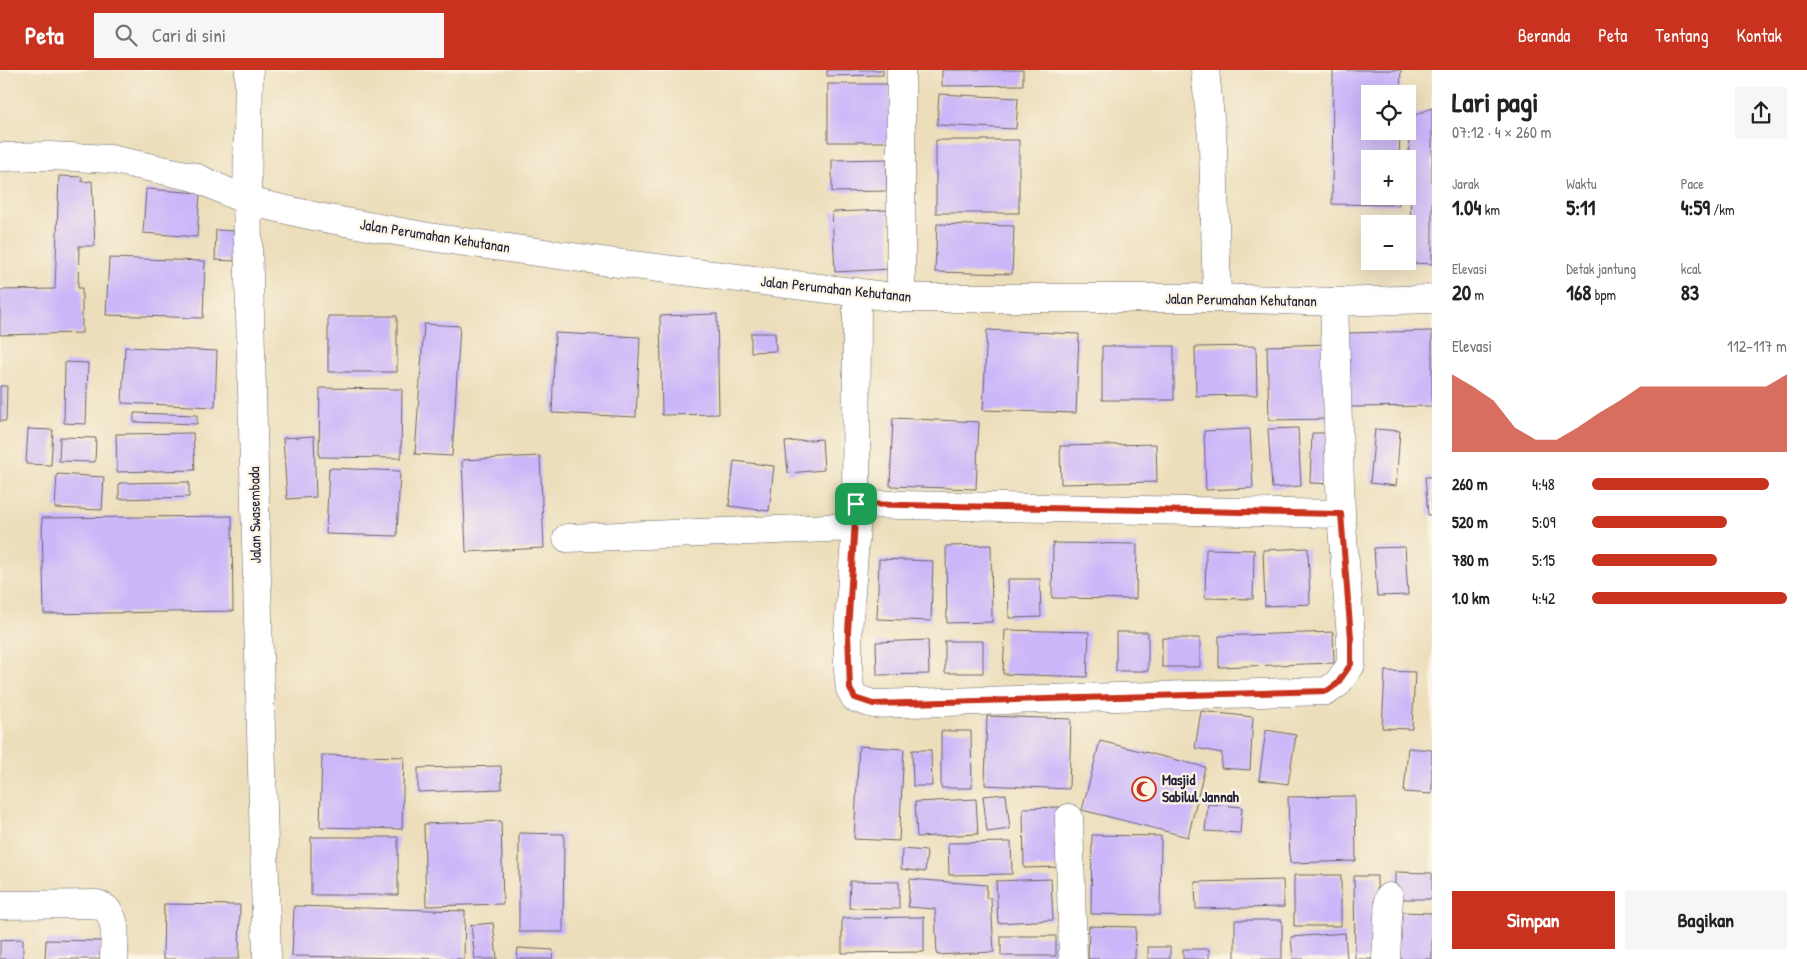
<!DOCTYPE html>
<html lang="id">
<meta charset="utf-8">
<style>
:root{--surface:#fff;--page:#f6f6f6;--text:#222;--muted:#767676;--accent:#c8321e}
body{margin:0;font-family:"Patrick Hand",sans-serif;background:var(--page);color:var(--text);height:100vh;display:flex;flex-direction:column;font-size:19px;white-space:nowrap}
*{box-sizing:border-box;margin:0}
p{font-size:16px;color:var(--muted)}
.icon{flex:none;width:28px;height:28px;fill:none;stroke:currentColor;stroke-width:2;stroke-linecap:round;stroke-linejoin:round}
.map{position:relative;flex:1;overflow:hidden}
.panel{display:flex;flex-direction:column;background:var(--surface);width:375px}
.panel>*{flex:none}
.tools{position:absolute;left:1361px;top:15px;display:grid;gap:10px}
.tools a{display:grid;place-items:center;width:55px;height:55px;border-radius:0px;background:var(--surface);box-shadow:0 5px 20px #0002;font-size:25px}
.pin{position:absolute;display:grid;place-items:center;width:42px;height:42px;color:#fff;margin:-21px;border-radius:10px;box-shadow:0 2px 8px #0006}
.round{display:grid;place-items:center;flex:none;width:52px;height:52px;border-radius:0px;background:var(--page)}
.summary{display:flex;align-items:center;justify-content:space-between;height:85px;padding:0 20px}
h1{font-size:28px;font-weight:700;line-height:38px}
.stats{display:grid;grid-template-columns:repeat(3,1fr);gap:8px;height:85px;padding:5px 20px}
.stats div{display:grid;align-content:center}
.stats b{font-size:21px;font-weight:700}
.stats small{font-size:14px;font-weight:400}
.stats p{font-size:14px}
.chart{height:140px;padding:10px 20px}
.chart p{display:flex;justify-content:space-between}
.chart svg{width:100%;height:90px;margin-top:5px;fill:var(--accent);opacity:.7}
.button{display:flex;gap:10px;margin-top:auto;padding:10px 20px}
.button a{flex:1;height:58px;border-radius:0px;background:var(--accent);color:#fff;font-size:20px;font-weight:700;line-height:58px;text-align:center}
.button a+a{background:var(--page);color:var(--text)}
ul{padding:0 20px;list-style:none;font-size:16px}
li{display:grid;grid-template-columns:80px 60px 1fr;align-items:center;height:38px}
li i{height:12px;border-radius:6px;background:var(--accent)}
header{display:flex;align-items:center;gap:30px;box-sizing:border-box;height:70px;padding:0 25px;background:var(--accent);color:#fff}
header strong{font-size:24px}
nav{display:flex;gap:28px;margin-inline-start:auto;font-size:18px}
.search{width:350px;height:45px;background:var(--page);display:flex;align-items:center;gap:12px;box-sizing:border-box;padding:0 18px;border-radius:0px;color:var(--muted);font-size:19px}
main{display:flex;flex:1;min-height:0}
.map>svg:first-child{display:block}
</style>
<header>
<strong>Peta</strong>
<div class="search"><svg class="icon" aria-label="search" viewBox="0 0 24 24"><circle cx="10" cy="10" r="6"/><path d="M15 15l6 6"/></svg>Cari di sini</div>
<nav><a>Beranda</a><a>Peta</a><a>Tentang</a><a>Kontak</a></nav>
</header>
<main>
<div class="map">
<svg width="1432" height="889" viewBox="0 0 1432 889">
<rect width="100%" height="100%" fill="#fcf5e5"/>
<filter id="ink" filterUnits="userSpaceOnUse"><feTurbulence type="fractalNoise" baseFrequency=".02" numOctaves="2"/><feDisplacementMap in="SourceGraphic" scale="10" xChannelSelector="R" yChannelSelector="G"/><feConvolveMatrix kernelMatrix="1 2 1 2 8 2 1 2 1" color-interpolation-filters="sRGB"/></filter>
<filter id="wash" filterUnits="userSpaceOnUse"><feTurbulence type="fractalNoise" baseFrequency=".0096" numOctaves="4" result="noise"/><feDisplacementMap in="SourceGraphic" scale="20" xChannelSelector="R" yChannelSelector="G"/><feGaussianBlur stdDeviation="1.12" result="paint"/><feColorMatrix in="noise" values="0 0 0 0 0 0 0 0 0 0 0 0 0 0 0 0 0 1.4 0 .05"/><feComposite in="paint" operator="in"/></filter>
<g filter="url(#wash)">
<rect width="100%" height="100%" fill="#ecdebb"/>
<g id="blocks">
<path fill="#cab6f9" d="M827,0H883V5L827,6Z
M942,0H1023V15L942,16Z
M1333,0H1401L1400,24H1370V61H1400L1399,89H1370V126H1399V135L1332,134Z
M828,14H890V72H828Z
M939,24L1018,28L1016,59L937,55Z
M1432,38V194L1412,193L1408,48Z
M936,70H1019V143H936Z
M887,89V121L832,122V90Z
M59,106L82,107V112L92,111L95,176H79L78,218H82V263L0,265V220L55,219Z
M146,119L200,123L197,167L143,163Z
M888,140L891,199L835,202L832,142Z
M937,154L1014,156L1012,204L935,202Z
M216,160L236,161L234,191L215,190Z
M109,188L205,191L203,248L106,245Z
M717,244L719,344L662,345L660,246Z
M328,246H397V302H328Z
M424,254L460,256L452,386L415,384Z
M987,260L1079,264L1076,343L983,340Z
M1432,261V336L1349,337L1348,263Z
M555,263L640,267L636,347L552,343Z
M751,263H775L776,281L751,282Z
M1329,274L1331,349L1269,350L1267,276Z
M1102,276H1174V330H1102Z
M1256,276L1257,325L1196,326L1195,277Z
M125,277L217,281L215,337L122,333Z
M65,292L88,293L86,354L64,353Z
M0,316H7L6,351H0Z
M320,318L402,319L401,388L319,387Z
M134,343L197,345V354L134,352Z
M893,348L979,352L976,419L890,416Z
M1298,358L1301,416L1272,418L1268,359Z
M28,359L53,360L51,395L26,394Z
M1250,359L1253,418L1206,420L1204,361Z
M1375,359L1400,361L1396,416L1370,413Z
M193,363L195,400L117,402L116,364Z
M1312,363H1337L1336,414L1310,413Z
M314,366L316,427L287,429L283,368Z
M60,367L96,368L95,392L59,391Z
M822,369L824,400L788,403L785,372Z
M1156,374L1157,412L1061,414L1060,376Z
M540,386L544,478L466,482L462,390Z
M734,391L774,396L769,441L729,436Z
M329,398L400,401L397,466L326,464Z
M57,404L104,407L102,440L55,438Z
M1425,407H1432V445H1428Z
M189,412V427L119,429V413Z
M232,446L233,541L44,544L42,448Z
M1053,473L1137,474L1136,529L1052,528Z
M991,475L992,552L947,553L946,476Z
M1405,477L1408,525L1377,526L1374,478Z
M1308,478L1310,534L1265,536L1263,480Z
M1206,479L1254,480L1253,529L1205,528Z
M879,489L933,491L931,551L877,549Z
M1008,509H1040L1041,547L1009,548Z
M1005,560L1089,562L1087,607L1003,604Z
M1116,562H1148V601H1116Z
M1333,562L1334,593L1219,597V566Z
M1162,568H1200V597H1162Z
M928,570L929,604L877,605L876,572Z
M945,571H983V603H945Z
M1385,601L1415,602L1412,659L1382,658Z
M1201,641L1253,647L1250,700L1221,698L1222,683L1195,678Z
M987,646L1071,649L1069,719L985,715Z
M1266,660L1296,665L1288,714L1259,710Z
M941,661H971L972,718H941Z
M1100,671L1205,697L1188,767L1082,740Z
M859,676L904,679L899,771L854,769Z
M1408,678L1432,680V724L1404,722Z
M912,680H931L932,716H913Z
M322,685L404,687L402,759L320,757Z
M501,696L502,719L418,722V698Z
M1006,724L1010,759L987,762L983,726Z
M1355,726L1356,791L1290,793L1288,727Z
M976,729L978,764L917,767L915,732Z
M1208,734L1242,737L1240,763L1205,761Z
M1060,737L1061,797L1024,798L1023,738Z
M501,751L503,834L426,836L424,754Z
M519,763L564,764L563,862H519Z
M1092,765L1161,766L1160,845L1091,844Z
M311,767H398V825H311Z
M1011,772L1012,804L949,805L948,773Z
M902,779L927,781L925,802L901,799Z
M1395,802L1432,803V829H1395Z
M1294,805H1341V856H1294Z
M1354,806H1377L1378,889H1355Z
M910,809L987,815L986,828H991L994,882L937,885L935,839L908,837Z
M1051,809L1053,850L998,853L996,811Z
M1283,810L1284,837L1196,839L1195,812Z
M850,811L899,812V839L849,838Z
M164,834L240,835L239,889H163Z
M294,836L465,841L464,889L292,886Z
M1399,842L1432,843V889H1397Z
M924,847V882L842,883V848Z
M1235,850H1282V889H1235Z
M493,853L497,889H475L471,855Z
M1089,856L1136,857L1135,889H1088Z
M1345,863L1347,889H1293L1291,867Z
M1001,866H1056V886H1001Z
M23,869V889H0V870Z
M46,870L101,871L100,889H45Z
M1148,877H1170V889H1148Z
M518,878L553,880L552,889H517Z
M1183,879H1209V889H1183Z"/>
</g>
</g>
<g filter="url(#ink)">
<use href="#blocks" fill-opacity="0" stroke="#696468" stroke-width="1"/>
<g fill="none" stroke-linecap="round" stroke-linejoin="round">
<g stroke="#696468" stroke-width="29">
<path id="minor" d="M249,0L247,131L267,889
M901,0V228
M1205,0L1213,76L1217,228
M0,87L50,86L110,89L195,107L247,131L318,147L429,167L617,193L901,228H1217L1334,232L1432,229
M857,222L856,457L848,562V600L850,619L855,628L873,634L1327,621L1337,614L1351,595V567L1341,444L1334,232
M856,434L1341,444
M567,468L856,457
M1069,748L1073,889
M0,835L97,834C120,842 114,868 114,889
M1386,889L1389,827"/>
</g>
<use href="#minor" stroke="#fff" stroke-width="28"/>
</g>
</g>
<g fill="none" stroke-linecap="round" stroke-linejoin="round" filter="url(#ink)">
<g stroke="#fff" stroke-width="10">
<path id="route" d="M856,434L1341,444L1351,568V594L1337,614L1327,621L873,634L855,628L850,619L848,562Z"/>
</g>
<use href="#route" stroke="#c8321e" stroke-width="6"/>
</g>
<defs>
<g id="mosque-ring" transform="scale(1.25)"><circle r="9.5" fill="#fcf5e5" stroke="#c8321e" stroke-width="1.5"/><path d="M3.5-4.9A6 6 0 1 0 3.5 4.9A5 5 0 1 1 3.5-4.9Z" fill="#c8321e"/></g>
</defs>
<g fill-rule="evenodd">
<use href="#mosque-ring" x="1144" y="719"/>
</g>
<g text-anchor="middle" stroke-width="4.5" stroke-linejoin="round" paint-order="stroke">
<g font-size="15" fill="#22223b" stroke="#fcf5e5">
<text transform="translate(435 166) rotate(9)" y="5">Jalan Perumahan Kehutanan</text>
<text transform="translate(836 219) rotate(6)" y="5">Jalan Perumahan Kehutanan</text>
<text transform="translate(1241 230) rotate(1)" y="5">Jalan Perumahan Kehutanan</text>
<text transform="translate(255 445) rotate(-91)" y="5">Jalan Swasembada</text>
</g>
<g font-size="15" font-weight="bold" fill="#22223b" stroke="#fcf5e5" text-anchor="start">
<text x="1162" y="715">Masjid<tspan x="1162" dy="17">Sabilul Jannah</tspan></text>
</g>
</g>
</svg>
<div class="tools">
<a><svg class="icon" aria-label="locate" viewBox="0 0 24 24"><circle cx="12" cy="12" r="6"/><path d="M12 2v4M12 18v4M2 12h4M18 12h4"/></svg></a>
<a>+</a>
<a>−</a>
</div>
<div class="pin" style="left:856px;top:434px;background:#1e9e55"><svg class="icon" aria-label="arrive" viewBox="0 0 24 24"><path d="M6 21V4h12l-3 4 3 4H6"/></svg></div>
</div>
<section class="panel">
<div class="summary"><div><h1>Lari pagi</h1><p>07:12 · 4 × 260 m</p></div><a class="round"><svg class="icon" aria-label="share" viewBox="0 0 24 24"><path d="M12 15V3M7 8l5-5 5 5M5 13v7h14v-7"/></svg></a></div>
<div class="stats">
<div><p>Jarak</p><b>1.04<small> km</small></b></div>
<div><p>Waktu</p><b>5:11</b></div>
<div><p>Pace</p><b>4:59<small> /km</small></b></div>
</div>
<div class="stats">
<div><p>Elevasi</p><b>20<small> m</small></b></div>
<div><p>Detak jantung</p><b>168<small> bpm</small></b></div>
<div><p>kcal</p><b>83</b></div>
</div>
<div class="chart"><p><span>Elevasi</span>112–117 m</p>
<svg viewBox="0 0 160 44" preserveAspectRatio="none"><path d="M0 44V6L10 12L20 19L30 32L40 38L50 38L60 32L70 25L80 19L90 12L100 12L110 12L120 12L130 12L140 12L150 12L160 6V44z"/></svg>
</div>
<ul>
<li><b>260 m</b>4:48<i style="width:91%"></i></li>
<li><b>520 m</b>5:09<i style="width:69%"></i></li>
<li><b>780 m</b>5:15<i style="width:64%"></i></li>
<li><b>1.0 km</b>4:42<i style="width:100%"></i></li>
</ul>
<div class="button"><a>Simpan</a><a>Bagikan</a></div>
</section>
</main>
